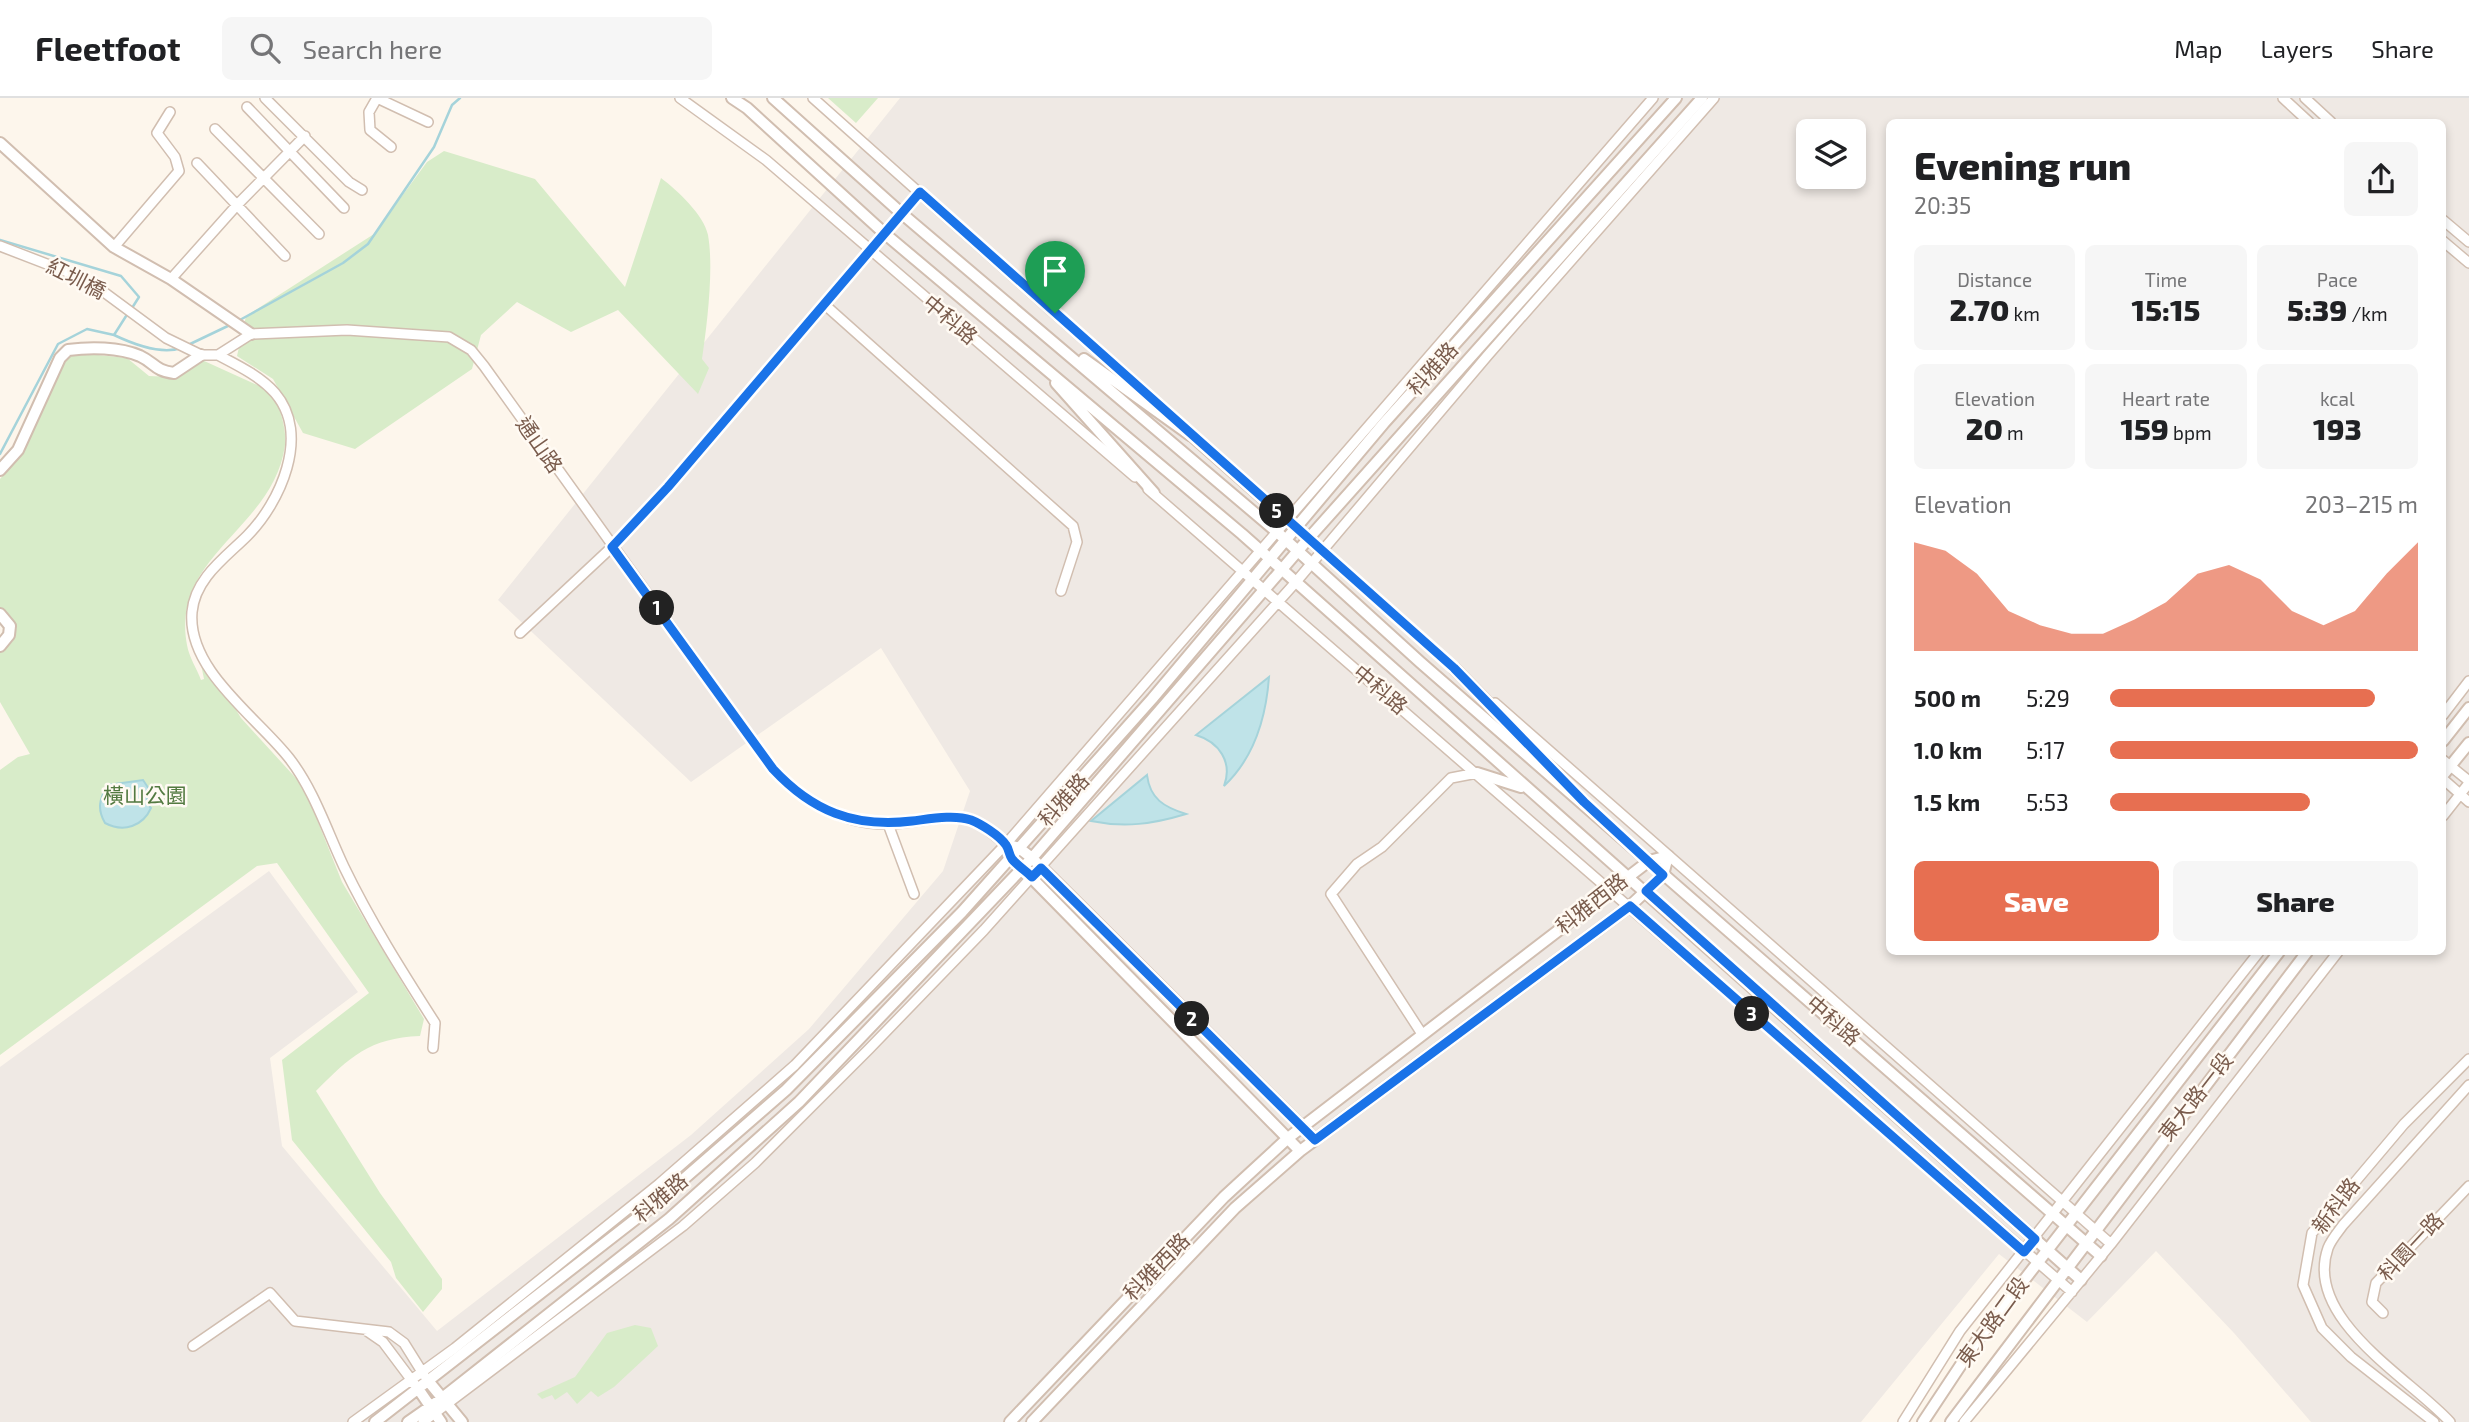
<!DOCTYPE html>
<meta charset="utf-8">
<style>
:root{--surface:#fff;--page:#f6f6f6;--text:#202124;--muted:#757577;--line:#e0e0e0;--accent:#e76f51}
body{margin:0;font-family:"Exo 2","Noto Sans TC",sans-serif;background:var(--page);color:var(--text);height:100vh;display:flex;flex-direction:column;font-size:26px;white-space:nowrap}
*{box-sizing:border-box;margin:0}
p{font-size:23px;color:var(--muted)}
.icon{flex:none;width:38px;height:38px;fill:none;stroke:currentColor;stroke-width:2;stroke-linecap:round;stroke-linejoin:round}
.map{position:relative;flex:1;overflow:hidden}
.sheet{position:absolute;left:1886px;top:21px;width:560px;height:836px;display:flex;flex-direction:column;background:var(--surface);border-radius:10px;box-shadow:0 4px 10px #0003}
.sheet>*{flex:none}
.fabs{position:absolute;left:1796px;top:21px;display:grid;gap:14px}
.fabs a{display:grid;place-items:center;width:70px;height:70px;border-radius:10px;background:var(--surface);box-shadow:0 4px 10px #0003;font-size:35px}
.pin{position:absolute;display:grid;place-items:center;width:60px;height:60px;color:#fff;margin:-72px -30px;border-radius:50% 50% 50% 0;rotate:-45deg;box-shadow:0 0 7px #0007}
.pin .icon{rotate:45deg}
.km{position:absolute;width:35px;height:35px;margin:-18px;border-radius:50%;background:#222;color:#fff;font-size:19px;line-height:35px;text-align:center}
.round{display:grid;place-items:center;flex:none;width:74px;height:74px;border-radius:10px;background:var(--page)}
.overview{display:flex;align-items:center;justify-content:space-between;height:119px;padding:0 28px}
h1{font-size:38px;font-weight:800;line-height:52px}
.metrics{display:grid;grid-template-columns:repeat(3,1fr);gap:10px;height:119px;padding:7px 28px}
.metrics div{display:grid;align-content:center;border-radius:10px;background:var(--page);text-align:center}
.metrics b{font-size:30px;font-weight:800}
.metrics small{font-size:19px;font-weight:400}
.metrics p{font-size:19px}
.chart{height:196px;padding:14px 28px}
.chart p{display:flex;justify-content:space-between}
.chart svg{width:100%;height:126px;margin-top:7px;fill:var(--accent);opacity:.7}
.button{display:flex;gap:14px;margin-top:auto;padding:14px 28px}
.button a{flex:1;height:80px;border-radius:10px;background:var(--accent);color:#fff;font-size:28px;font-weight:800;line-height:80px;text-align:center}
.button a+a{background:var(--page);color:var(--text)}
ul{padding:0 28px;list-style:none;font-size:23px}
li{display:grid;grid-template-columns:112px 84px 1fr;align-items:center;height:52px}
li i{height:18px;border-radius:9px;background:var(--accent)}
header{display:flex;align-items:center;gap:42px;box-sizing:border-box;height:98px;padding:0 35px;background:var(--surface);border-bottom:2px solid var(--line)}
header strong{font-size:33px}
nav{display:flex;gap:38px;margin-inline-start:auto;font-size:24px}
.search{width:490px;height:63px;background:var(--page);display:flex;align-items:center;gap:18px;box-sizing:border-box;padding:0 24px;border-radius:10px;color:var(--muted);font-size:26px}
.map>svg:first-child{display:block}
</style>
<header>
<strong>Fleetfoot</strong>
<div class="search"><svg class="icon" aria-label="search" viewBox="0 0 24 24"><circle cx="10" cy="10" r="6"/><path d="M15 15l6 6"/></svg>Search here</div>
<nav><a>Map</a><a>Layers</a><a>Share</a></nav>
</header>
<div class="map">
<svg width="2469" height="1324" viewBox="0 0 2469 1324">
<rect width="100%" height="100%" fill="#fdf6ec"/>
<path fill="#efe9e4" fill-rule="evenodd" d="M900,0H2469V1324H2311L2234,1235L2156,1153L2087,1224L1999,1156L1861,1324H0V969L269,773L358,894L270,960L282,1048L437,1233L691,1037L809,931L943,773L970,693L881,550L691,684L498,502ZM1890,24H2443V854H1890ZM1808,33H1853V79H1808Z"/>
<path fill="#d8ecc9" d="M828,0H878L856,25Z
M444,53L535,81L625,189L661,80C677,92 704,117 708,137C714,171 707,227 702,261L709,270L698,296L618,212L571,234L517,204L481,237L472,271L355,351L303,335L273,281L237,258L246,218L374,136L427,64Z
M79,255L127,260L149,278L173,279L202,262L275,295C279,311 287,330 285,347C274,431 170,457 187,547C189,559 197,571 201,582L204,581L197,547L241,620L304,689L342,784L424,921L420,938C369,940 350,959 316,993L380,1095L442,1181V1191L423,1214L396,1180L391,1164L292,1042L282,962L369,895L277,765L257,768L0,957V672L18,659L30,656L0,604V555L13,543L16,532L0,509V381L15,362L57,271L69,258Z
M635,1227L651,1230L658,1248L614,1289L598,1299L591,1293L577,1306L567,1294L555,1302L552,1297L542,1301L537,1296L575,1279L607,1235Z"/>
<path fill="#bfe3e8" stroke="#a5d3da" stroke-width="2" d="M1269,579C1266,620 1255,659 1224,688C1233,664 1219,644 1196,637Z
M1147,677C1150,701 1164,709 1186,716C1153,726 1125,730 1091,723Z
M143,682L149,691L146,694L148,707L151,710C143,728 124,735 105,725C97,711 99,701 108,687Z"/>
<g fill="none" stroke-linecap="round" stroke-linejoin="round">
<path stroke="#a5d3da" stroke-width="2.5" d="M0,142L121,178L139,199L132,210
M238,223L343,165L368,146L434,49L452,7L460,0
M114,237C133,246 161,257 181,250
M188,247L232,226
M0,356L58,246L87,231L114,237L128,215"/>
<g stroke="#d1beb0" stroke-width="12">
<path id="minor" d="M265,0L349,84L362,92
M377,0L369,14L370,32L391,49
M377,0L428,24
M680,0L766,62L1135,379
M813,0L1162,311
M2283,0L2309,24
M2305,0L2331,24
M247,9L344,110
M215,31L319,136
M197,65L285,158
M2443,122L2469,144
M2443,143L2469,165
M0,148L70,175L97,189L166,240L201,257H218L251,236L347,232L449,239L471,252L484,268L773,671C803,703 844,728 890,726C915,725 941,717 965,720C980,723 994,738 1006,746
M114,149L179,73L175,59L157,35L170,14
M171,181L237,107L305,38
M824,206L1073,428L1077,444L1061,493
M218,257C237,267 260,278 275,295C311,337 280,405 247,438C226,459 195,480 192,514C187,572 257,619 289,660C314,692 327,733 344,769C370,823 403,875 435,925L433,950
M1185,333L1458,573
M1148,391L2072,1194
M520,535L612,449L668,389L920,94
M1495,605L2111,1146
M2443,617L2469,583
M2443,662L2469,683
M2443,681L2469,704
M2443,718L2469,685
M888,726L914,796
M1422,936L1331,796L1357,766L1382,749L1451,680L1477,675
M2383,1215L2372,1204L2376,1185L2469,1088
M367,1233L383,1244L419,1292
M193,1248L270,1195L295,1223L389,1234L404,1245L424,1277
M353,1324L455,1250L659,1086L795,967L1006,746L1653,0
M423,1324L683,1128L755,1065L869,951L984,832L1295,485L1488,257L1714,0
M1903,1324L1960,1233L2259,854
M1964,1324L2111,1146L2338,854
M2434,1324L2351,1259L2322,1230L2303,1187L2312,1135L2404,1026L2469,961
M2450,1324C2410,1280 2303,1221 2328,1150C2331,1142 2338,1134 2343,1127L2469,987"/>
</g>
<g stroke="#d1beb0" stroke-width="14">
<path id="tertiary" d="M732,0L747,10L884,135L1242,436L2081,1182
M773,0L900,114L1277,434L1420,564L2101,1158
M0,45L114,149L171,181L251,236
M1084,261L1190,337
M1056,285L1154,395
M0,372L18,352L60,260L68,252C90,249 119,249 140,258C155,265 155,273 174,275L201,257
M0,516L10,528L9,537L0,548
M1454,570L1541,659
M2443,643L2469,610
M1477,675L1521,689
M2443,677L2469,645
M1006,746L1019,750L1032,760L1315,1042
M1018,766L1300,1053
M429,1284L462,1324
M419,1292L441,1324
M375,1324L655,1106L786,992L962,814L1152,601L1384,325L1676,0
M408,1324L441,1301L669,1121L799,1004L1032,760L1309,440L1702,0
M1010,1324L1224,1099L1288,1040L1649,763L1668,758
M1032,1324L1235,1110L1300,1053L1630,808L1663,777L1668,758
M1923,1324L1976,1244L2279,854
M1951,1324L2307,854"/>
</g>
<use href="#minor" stroke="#fff" stroke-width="9"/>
<use href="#tertiary" stroke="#fff" stroke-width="10"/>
</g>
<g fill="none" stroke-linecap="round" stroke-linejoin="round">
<g stroke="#fff" stroke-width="14">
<path id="route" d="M920,94L1454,570L1584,704L1663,777L1646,793L2035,1141L2024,1154L1630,808L1315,1042L1041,770L1032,779C1026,773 1018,768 1012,761C1009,757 1009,751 1006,747C999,737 981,726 971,722C954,716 929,721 912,723C854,730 812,713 773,671L612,449L668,389Z"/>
</g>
<use href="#route" stroke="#1a73e8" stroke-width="9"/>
</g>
<g text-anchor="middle" stroke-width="5" stroke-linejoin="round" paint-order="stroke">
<g font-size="21" fill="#7a5c4d" stroke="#fffaf3">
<text transform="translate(76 181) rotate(27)" y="7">紅圳橋</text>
<text transform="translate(950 222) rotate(40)" y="7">中科路</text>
<text transform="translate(1433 271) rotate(-48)" y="7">科雅路</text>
<text transform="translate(539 347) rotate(55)" y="7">通山路</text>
<text transform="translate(1380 592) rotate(40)" y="7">中科路</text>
<text transform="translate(1064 702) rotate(-48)" y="7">科雅路</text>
<text transform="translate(1592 806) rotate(-38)" y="7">科雅西路</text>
<text transform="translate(1833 923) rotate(41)" y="7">中科路</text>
<text transform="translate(2196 999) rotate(-52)" y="7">東大路一段</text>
<text transform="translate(661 1100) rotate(-40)" y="7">科雅路</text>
<text transform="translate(2336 1108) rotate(-53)" y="7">新科路</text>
<text transform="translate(2411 1149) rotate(-47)" y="7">科園一路</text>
<text transform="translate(1157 1169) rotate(-46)" y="7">科雅西路</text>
<text transform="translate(1993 1224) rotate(-54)" y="7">東大路二段</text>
</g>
<g font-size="21" fill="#537a41" stroke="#fffaf3">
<text x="145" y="705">橫山公園</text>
</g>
</g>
</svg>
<div class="fabs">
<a><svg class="icon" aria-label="layers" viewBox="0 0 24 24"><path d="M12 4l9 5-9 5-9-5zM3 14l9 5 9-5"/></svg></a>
</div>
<div class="pin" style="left:1055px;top:215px;background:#1e9e55"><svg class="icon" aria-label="arrive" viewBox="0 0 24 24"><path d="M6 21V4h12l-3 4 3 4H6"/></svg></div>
<b class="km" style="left:657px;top:510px">1</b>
<b class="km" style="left:1192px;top:921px">2</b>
<b class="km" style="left:1752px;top:916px">3</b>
<b class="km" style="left:1277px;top:413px">5</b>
<section class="sheet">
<div class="overview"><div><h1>Evening run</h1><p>20:35</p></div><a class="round"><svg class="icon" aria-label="share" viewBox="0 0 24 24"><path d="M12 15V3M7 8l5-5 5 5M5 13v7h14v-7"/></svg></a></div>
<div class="metrics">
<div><p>Distance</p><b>2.70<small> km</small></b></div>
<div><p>Time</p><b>15:15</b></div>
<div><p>Pace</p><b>5:39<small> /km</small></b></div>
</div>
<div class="metrics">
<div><p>Elevation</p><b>20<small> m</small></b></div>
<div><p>Heart rate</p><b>159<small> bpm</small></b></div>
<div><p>kcal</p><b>193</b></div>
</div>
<div class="chart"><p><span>Elevation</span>203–215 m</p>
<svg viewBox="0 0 160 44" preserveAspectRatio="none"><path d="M0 44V6L10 9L20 17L30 30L40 35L50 38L60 38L70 33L80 27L90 17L100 14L110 19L120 30L130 35L140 30L150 17L160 6V44z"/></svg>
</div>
<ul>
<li><b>500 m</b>5:29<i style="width:86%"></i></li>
<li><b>1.0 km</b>5:17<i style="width:100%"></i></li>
<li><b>1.5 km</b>5:53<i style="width:65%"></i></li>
</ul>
<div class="button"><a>Save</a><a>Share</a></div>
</section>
</div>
